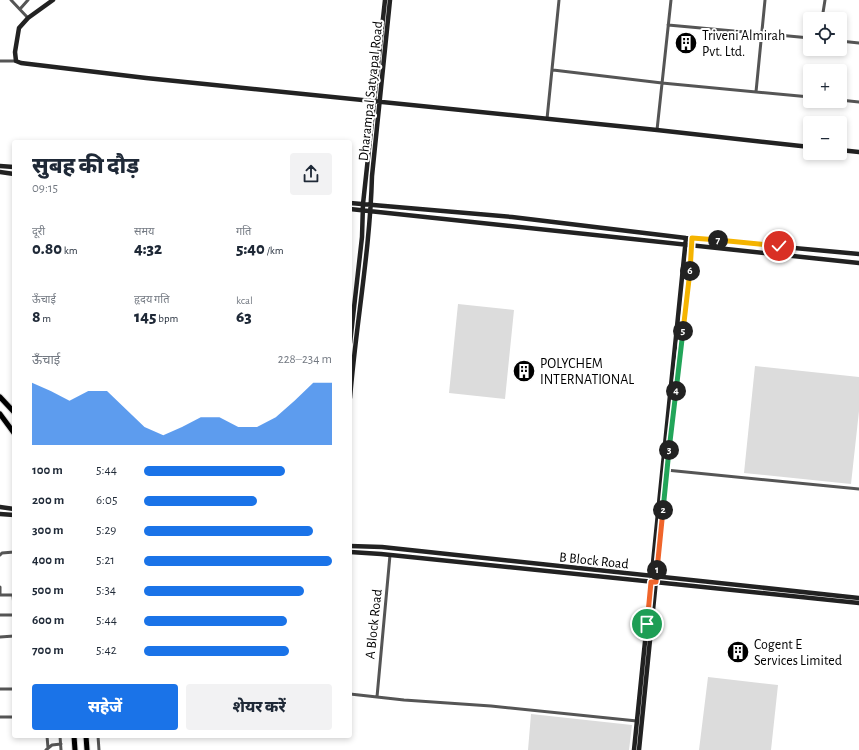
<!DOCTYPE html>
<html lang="hi">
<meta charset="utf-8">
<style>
:root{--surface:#fff;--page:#f2f2f3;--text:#1f2937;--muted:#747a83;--accent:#1a73e8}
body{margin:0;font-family:"Alegreya Sans","Noto Sans Devanagari",sans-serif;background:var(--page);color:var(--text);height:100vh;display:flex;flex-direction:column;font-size:15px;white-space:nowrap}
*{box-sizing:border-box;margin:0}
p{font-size:13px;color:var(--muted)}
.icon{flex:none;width:22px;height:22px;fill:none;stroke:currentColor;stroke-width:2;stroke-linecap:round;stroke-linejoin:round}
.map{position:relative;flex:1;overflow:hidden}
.panel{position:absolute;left:12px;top:140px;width:340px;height:598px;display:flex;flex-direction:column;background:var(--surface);border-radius:4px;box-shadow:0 2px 6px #0003}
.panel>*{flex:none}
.buttons{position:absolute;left:803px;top:12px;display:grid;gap:8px}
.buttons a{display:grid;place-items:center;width:44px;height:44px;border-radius:4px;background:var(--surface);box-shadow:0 2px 6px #0003;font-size:20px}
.pin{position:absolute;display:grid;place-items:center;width:34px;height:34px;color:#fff;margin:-17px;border:2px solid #fff;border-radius:50%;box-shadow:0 1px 4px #0007}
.km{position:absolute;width:20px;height:20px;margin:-10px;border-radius:50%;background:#222;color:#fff;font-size:11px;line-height:20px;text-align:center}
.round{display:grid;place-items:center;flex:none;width:42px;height:42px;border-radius:4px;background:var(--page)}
.head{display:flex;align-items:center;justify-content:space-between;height:68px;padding:0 20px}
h1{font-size:22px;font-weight:800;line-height:30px}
.metrics{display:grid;grid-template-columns:repeat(3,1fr);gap:6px;height:68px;padding:4px 20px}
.metrics div{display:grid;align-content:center}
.metrics b{font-size:17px;font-weight:800}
.metrics small{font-size:11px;font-weight:400}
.metrics p{font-size:11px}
.chart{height:112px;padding:8px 20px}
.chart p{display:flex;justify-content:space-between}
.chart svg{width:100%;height:72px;margin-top:4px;fill:var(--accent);opacity:.7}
.button{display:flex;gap:8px;margin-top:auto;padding:8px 20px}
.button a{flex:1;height:46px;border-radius:4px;background:var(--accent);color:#fff;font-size:16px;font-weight:800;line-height:46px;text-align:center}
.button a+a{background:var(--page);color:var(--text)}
ul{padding:0 20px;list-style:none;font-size:13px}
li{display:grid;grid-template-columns:64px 48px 1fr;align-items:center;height:30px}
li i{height:10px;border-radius:5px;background:var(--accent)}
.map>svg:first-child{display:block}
</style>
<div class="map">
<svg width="859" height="750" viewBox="0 0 859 750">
<rect width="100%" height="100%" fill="#fff"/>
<path fill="#dcdcdc" d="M458,304L514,310L505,399L449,393Z
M755,366L859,377V411L851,484L744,473Z
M708,677L778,685L771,750H699Z
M531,714L632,725L629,750H528Z"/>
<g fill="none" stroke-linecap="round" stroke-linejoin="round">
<g stroke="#dbdbdb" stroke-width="7">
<path id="primary" d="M0,397L14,412
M0,414L14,433
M74,736L75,750
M86,736L87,750"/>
</g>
<path stroke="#555" stroke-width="3" d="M11,0L28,18
M20,9L28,0
M822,19L825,0
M668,25L810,38
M840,41L859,43
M0,61H16
M553,70L662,83L810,97
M756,92L765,0
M840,100L859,102
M547,119L559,0
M657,130L671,0
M666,470L859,489
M0,555L2,553L14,552
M0,587V594
M0,595H14
M13,595L14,606
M0,615H14
M0,637L14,636
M0,689H14
M350,694L404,700L491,706L637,721
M377,697L390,555
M0,717H12
M47,736L48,748
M60,736L61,750
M98,736L99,750
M46,750L52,745L61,744"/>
<path stroke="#222" stroke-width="4.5" d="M53,0L28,18L19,28L15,52L16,61L21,63L146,78L657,130L810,147
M840,150L859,152
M0,166L14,167
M0,172L14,174
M350,203L512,217L686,238L859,254
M350,209L859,263
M350,343L362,237L363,204L385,0
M350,398C356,324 370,251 372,176L390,0
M0,507L14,509
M0,514L14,515
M350,546L382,547L859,598
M350,552L381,554L859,603
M634,750L686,238
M639,750L667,470L690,272L691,238"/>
<use href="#primary" stroke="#000" stroke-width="5"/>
</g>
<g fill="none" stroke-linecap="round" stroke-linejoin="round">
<g stroke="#fff" stroke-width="8">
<path id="split-1" d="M647,624L651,582H656L657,570"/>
</g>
<g stroke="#fff" stroke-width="8">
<path id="split-2" d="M657,570L663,510"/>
</g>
<g stroke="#fff" stroke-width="8">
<path id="split-3" d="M663,510L669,450"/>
</g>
<g stroke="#fff" stroke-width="8">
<path id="split-4" d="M669,450L676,391"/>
</g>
<g stroke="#fff" stroke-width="8">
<path id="split-5" d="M676,391L683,331"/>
</g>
<g stroke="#fff" stroke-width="8">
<path id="split-6" d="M683,331L690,271"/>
</g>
<g stroke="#fff" stroke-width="8">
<path id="split-7" d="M690,271L692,238L718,240"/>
</g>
<g stroke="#fff" stroke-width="8">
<path id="split-8" d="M718,240L779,246"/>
</g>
<use href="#split-1" stroke="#f0652b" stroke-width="5"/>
<use href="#split-2" stroke="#f0652b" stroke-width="5"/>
<use href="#split-3" stroke="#22a559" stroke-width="5"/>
<use href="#split-4" stroke="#22a559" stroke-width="5"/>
<use href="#split-5" stroke="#22a559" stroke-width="5"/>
<use href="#split-6" stroke="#f5b400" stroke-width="5"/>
<use href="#split-7" stroke="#f5b400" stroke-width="5"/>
<use href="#split-8" stroke="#f5b400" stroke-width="5"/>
</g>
<defs>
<g id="building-disc" transform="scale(1.15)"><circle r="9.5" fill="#000" stroke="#fff"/><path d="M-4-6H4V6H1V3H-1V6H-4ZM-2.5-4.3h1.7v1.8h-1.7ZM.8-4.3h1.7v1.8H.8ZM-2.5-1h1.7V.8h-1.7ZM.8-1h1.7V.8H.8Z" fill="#fff"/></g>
</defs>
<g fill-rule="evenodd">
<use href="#building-disc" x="686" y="43"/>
<use href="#building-disc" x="524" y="371"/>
<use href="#building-disc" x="738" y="652"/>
</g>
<g text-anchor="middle" stroke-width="4" stroke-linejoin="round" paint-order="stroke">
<g font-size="14" fill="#000" stroke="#fff" text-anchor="start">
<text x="702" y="40">Triveni Almirah<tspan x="702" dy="16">Pvt. Ltd.</tspan></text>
<text x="540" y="368">POLYCHEM<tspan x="540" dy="16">INTERNATIONAL</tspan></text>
<text x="754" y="649">Cogent E<tspan x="754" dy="16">Services Limited</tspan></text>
</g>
<g font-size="14" fill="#000" stroke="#fff">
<text transform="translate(370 91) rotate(-84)" y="5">Dharampal Satyapal Road</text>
<text transform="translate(594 560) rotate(6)" y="5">B Block Road</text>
<text transform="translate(373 624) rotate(-84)" y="5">A Block Road</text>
</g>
</g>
</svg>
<div class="buttons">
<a><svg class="icon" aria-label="locate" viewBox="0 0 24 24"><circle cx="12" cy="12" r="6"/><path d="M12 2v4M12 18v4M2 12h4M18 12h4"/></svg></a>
<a>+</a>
<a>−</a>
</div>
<div class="pin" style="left:647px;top:624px;background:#1e9e55"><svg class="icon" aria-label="arrive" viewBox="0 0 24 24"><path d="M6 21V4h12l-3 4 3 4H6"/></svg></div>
<div class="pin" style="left:779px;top:246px;background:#d93025"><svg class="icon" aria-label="check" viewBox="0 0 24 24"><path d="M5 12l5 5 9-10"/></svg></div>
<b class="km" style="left:657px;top:570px">1</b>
<b class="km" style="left:663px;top:510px">2</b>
<b class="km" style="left:669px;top:450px">3</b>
<b class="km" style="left:676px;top:391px">4</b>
<b class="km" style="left:683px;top:331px">5</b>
<b class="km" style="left:690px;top:271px">6</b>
<b class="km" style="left:718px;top:240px">7</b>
<section class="panel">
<div class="head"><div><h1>सुबह की दौड़</h1><p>09:15</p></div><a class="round"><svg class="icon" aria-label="share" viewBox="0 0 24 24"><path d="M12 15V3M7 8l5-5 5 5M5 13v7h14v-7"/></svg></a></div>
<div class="metrics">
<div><p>दूरी</p><b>0.80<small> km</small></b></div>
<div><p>समय</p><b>4:32</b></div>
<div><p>गति</p><b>5:40<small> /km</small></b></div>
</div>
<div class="metrics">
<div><p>ऊँचाई</p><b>8<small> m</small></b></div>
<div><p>हृदय गति</p><b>145<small> bpm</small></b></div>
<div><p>kcal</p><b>63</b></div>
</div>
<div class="chart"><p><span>ऊँचाई</span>228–234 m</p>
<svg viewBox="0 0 160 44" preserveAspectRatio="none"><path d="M0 44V6L10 11L20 17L30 11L40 11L50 22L60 33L70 38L80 33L90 27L100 27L110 33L120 33L130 27L140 17L150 6L160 6V44z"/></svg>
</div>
<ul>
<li><b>100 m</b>5:44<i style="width:75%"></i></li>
<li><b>200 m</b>6:05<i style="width:60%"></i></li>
<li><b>300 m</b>5:29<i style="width:90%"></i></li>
<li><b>400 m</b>5:21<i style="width:100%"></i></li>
<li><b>500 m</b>5:34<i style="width:85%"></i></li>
<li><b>600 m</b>5:44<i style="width:76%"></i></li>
<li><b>700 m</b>5:42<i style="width:77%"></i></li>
</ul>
<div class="button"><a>सहेजें</a><a>शेयर करें</a></div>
</section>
</div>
